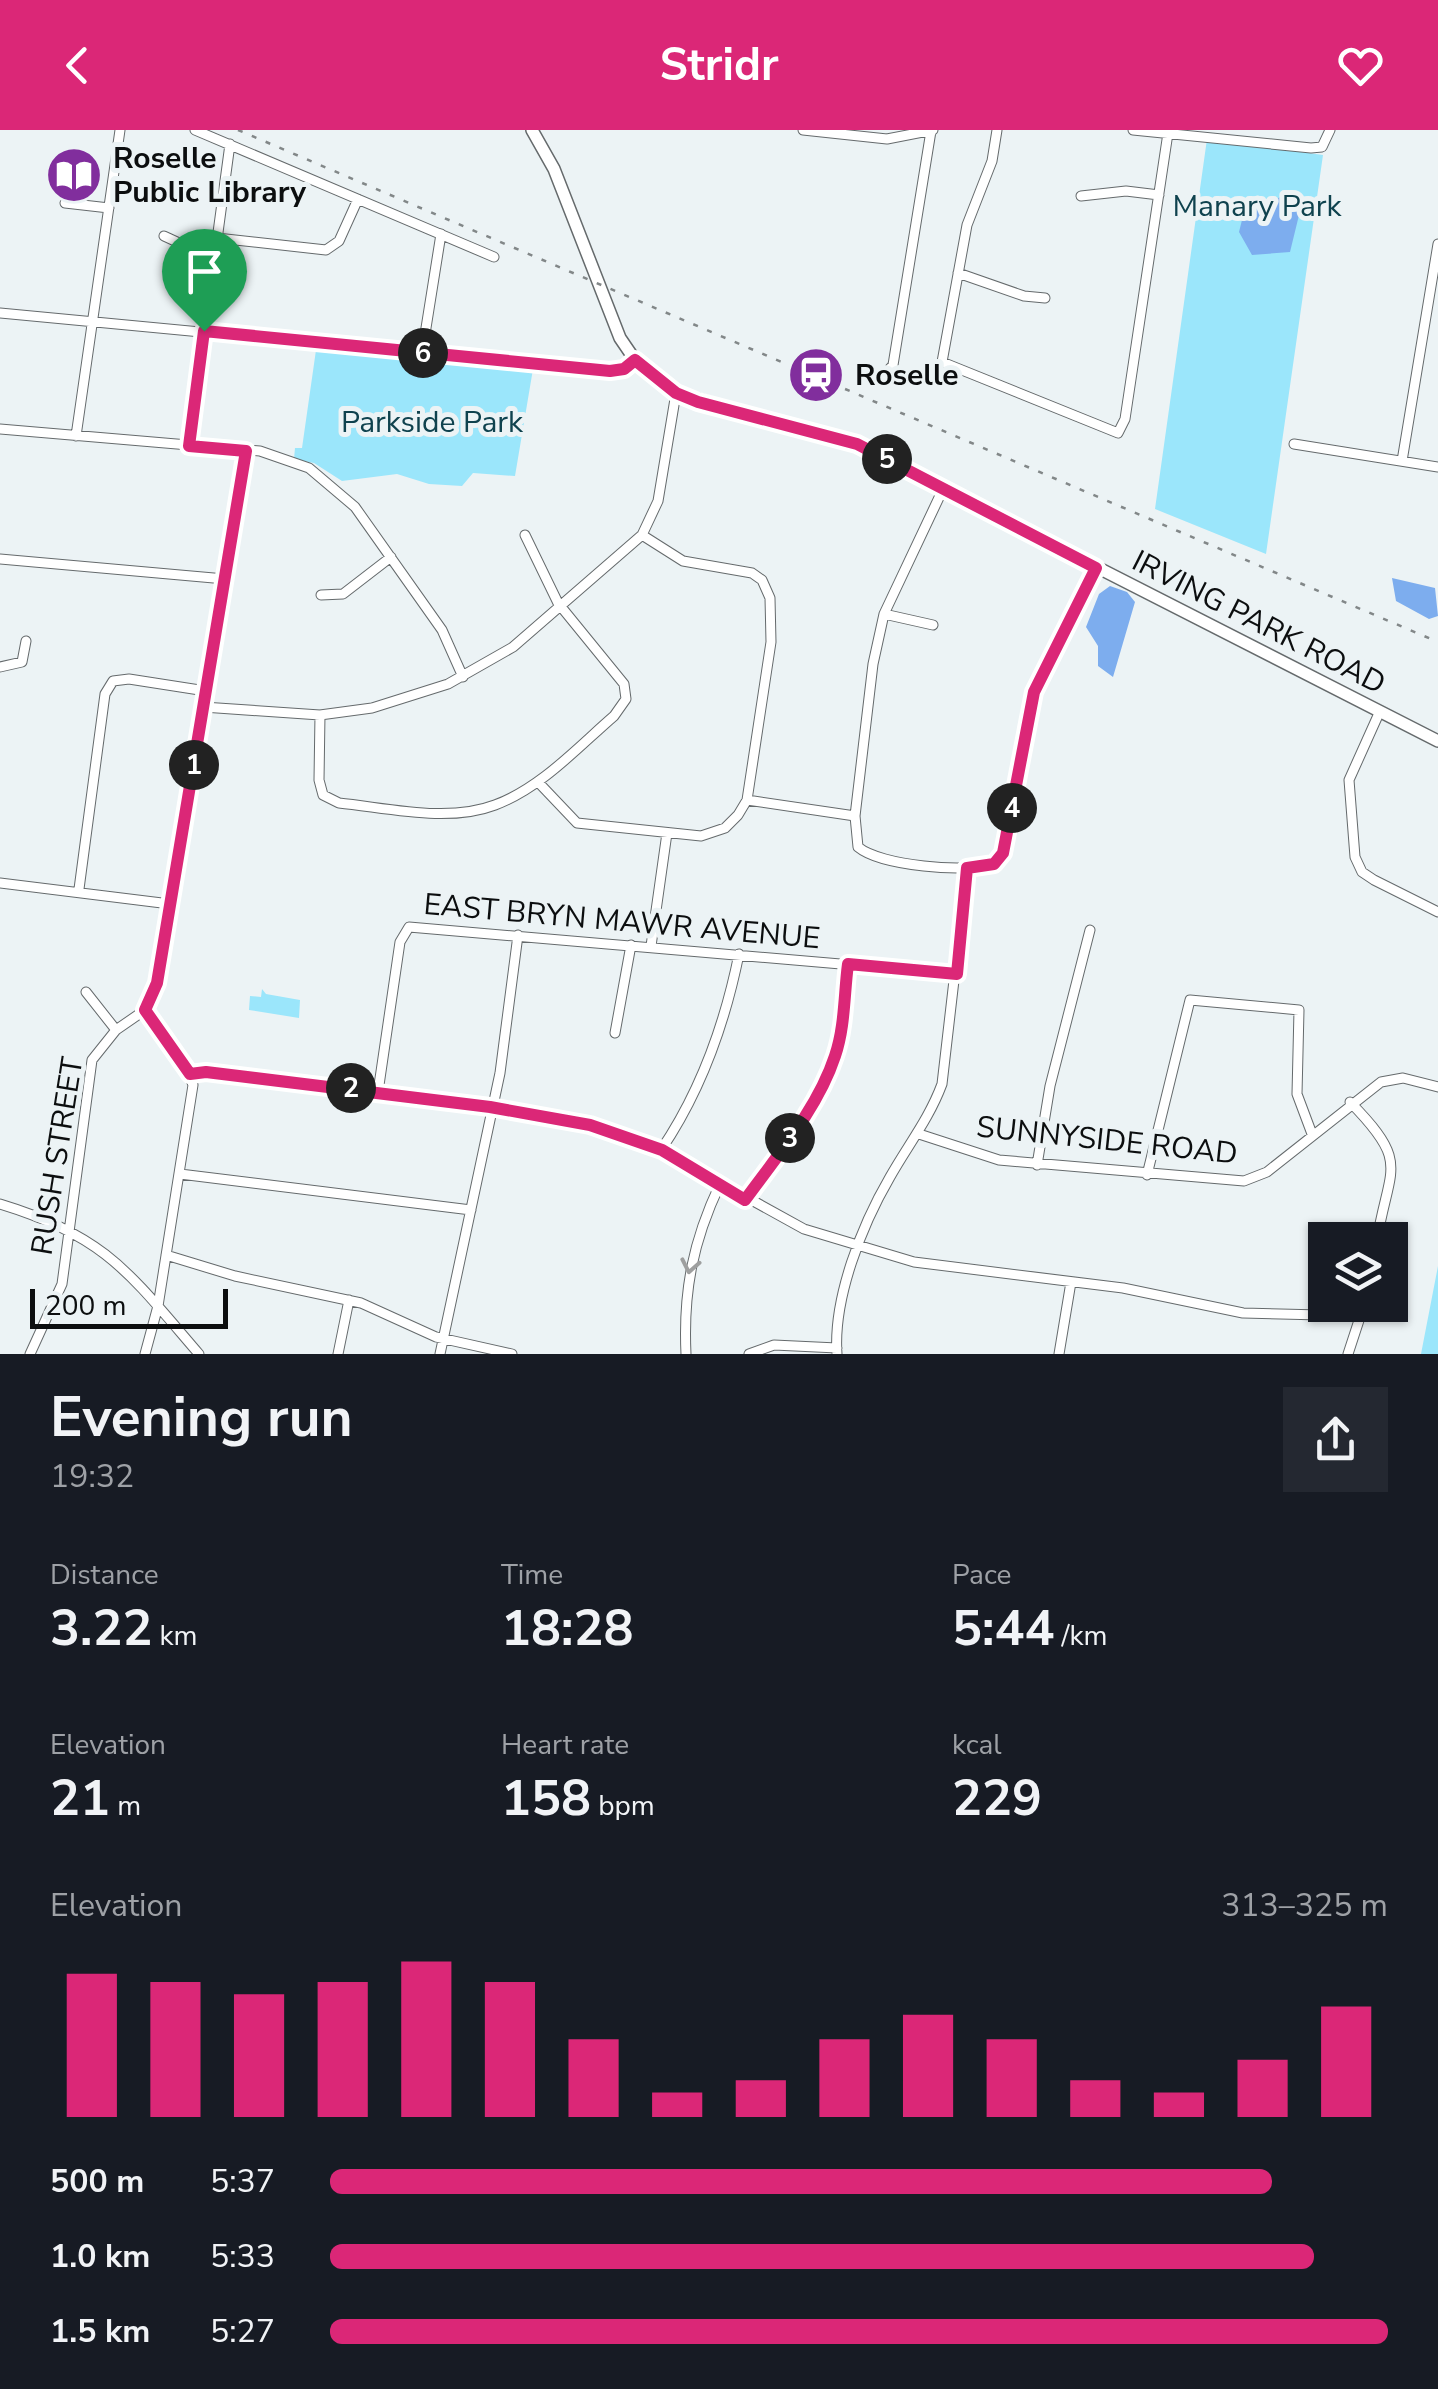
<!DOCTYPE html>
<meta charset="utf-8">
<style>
:root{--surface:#171b24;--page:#242831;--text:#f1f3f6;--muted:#9ea1a6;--accent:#db2777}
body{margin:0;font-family:"Nunito Sans",sans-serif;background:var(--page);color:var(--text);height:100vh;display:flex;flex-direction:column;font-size:38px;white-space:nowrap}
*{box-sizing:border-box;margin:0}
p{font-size:32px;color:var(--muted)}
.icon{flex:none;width:55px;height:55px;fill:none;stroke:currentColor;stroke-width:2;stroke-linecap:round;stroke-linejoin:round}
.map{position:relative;height:1224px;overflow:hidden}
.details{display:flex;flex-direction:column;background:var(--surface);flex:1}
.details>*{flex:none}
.controls{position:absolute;left:1308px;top:1092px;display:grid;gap:20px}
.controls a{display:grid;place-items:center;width:100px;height:100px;border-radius:0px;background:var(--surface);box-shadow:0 2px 8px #0004;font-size:50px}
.scale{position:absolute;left:30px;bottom:25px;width:198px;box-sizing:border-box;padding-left:10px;border:5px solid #0c0e0f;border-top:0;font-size:28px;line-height:35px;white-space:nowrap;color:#0c0e0f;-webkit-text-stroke:8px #ecf3f5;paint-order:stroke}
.pin{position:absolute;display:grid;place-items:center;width:85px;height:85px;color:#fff;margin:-102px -42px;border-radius:50% 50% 50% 0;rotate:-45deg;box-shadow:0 0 10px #0007}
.pin .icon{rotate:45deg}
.km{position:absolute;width:50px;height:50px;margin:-25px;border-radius:50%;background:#222;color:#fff;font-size:28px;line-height:50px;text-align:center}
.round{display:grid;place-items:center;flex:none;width:105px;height:105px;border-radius:0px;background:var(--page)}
.headline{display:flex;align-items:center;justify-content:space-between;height:170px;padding:0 50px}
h1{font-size:55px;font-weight:700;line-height:75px}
.stats{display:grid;grid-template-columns:repeat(3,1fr);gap:15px;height:170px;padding:10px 50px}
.stats div{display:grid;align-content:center}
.stats b{font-size:50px;font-weight:700}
.stats small{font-size:28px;font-weight:400}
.stats p{font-size:28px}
.chart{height:280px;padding:20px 50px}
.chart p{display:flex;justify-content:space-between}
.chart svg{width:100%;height:180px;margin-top:10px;stroke:var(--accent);stroke-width:6}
ul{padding:0 50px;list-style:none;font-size:32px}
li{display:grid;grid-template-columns:160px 120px 1fr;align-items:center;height:75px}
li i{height:25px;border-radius:12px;background:var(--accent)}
header{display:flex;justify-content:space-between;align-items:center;height:130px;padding:0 50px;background:var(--accent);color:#fff;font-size:45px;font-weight:700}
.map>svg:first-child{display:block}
</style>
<header><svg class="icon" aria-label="back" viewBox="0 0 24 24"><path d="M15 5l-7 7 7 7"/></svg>Stridr<svg class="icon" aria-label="heart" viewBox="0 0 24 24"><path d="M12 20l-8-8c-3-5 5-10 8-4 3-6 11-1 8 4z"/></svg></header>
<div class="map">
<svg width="1438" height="1224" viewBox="0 0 1438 1224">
<rect width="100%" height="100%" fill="#ecf3f5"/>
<path fill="#9be6fb" d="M1207,9L1323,25L1266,424L1155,379Z
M316,220L533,239L515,346L473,343L462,356L429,354L397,344L342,351L314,333L294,329L295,318H302Z
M262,859L266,864L300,870L299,888L249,880L250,866L261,867Z
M1438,1136V1224H1421Z"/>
<path fill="#7dadee" d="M1288,63L1298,65L1300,81L1290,122L1252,125L1239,102L1243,86Z
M1392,448L1435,458L1438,486L1429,489L1396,471Z
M1110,456L1127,462L1135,472L1113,547L1098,536V516L1086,497L1099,464Z"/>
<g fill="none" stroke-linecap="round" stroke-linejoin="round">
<g stroke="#656a6c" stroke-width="11">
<path id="minor" d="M195,0L494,127
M803,0L887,9L933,0
M997,0L992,31L967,95L942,232L1118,303L1125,289L1168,3
M1133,0L1311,18L1322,17L1330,0
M1081,66L1126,61L1159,65
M65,73L109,78
M164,106L214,129
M217,108L326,120L339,111L358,69
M958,143L1024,166L1045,168
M0,183L610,241L624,239L635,230
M422,223L441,104
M868,248L883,246L893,235L931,1
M0,299L260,321L309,338L355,377L442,500L463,547
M76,306L120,0
M1294,314L1438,337
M189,316L230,14
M1402,331L1438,114
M944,357L884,484L873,534L855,686L858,717C881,736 965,743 994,734L1005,717L1034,562L1095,437
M0,429L225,449
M321,465L343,464L391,427
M884,484L933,495
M0,537L22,532L26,511
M203,577L320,585L372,578L448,554L513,517L642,405L658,371L676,263
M1380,581L1349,650L1355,727L1362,742L1374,750L1438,782
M320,585L319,650L323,665L339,673C388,678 448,693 495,675C541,658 578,617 614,586L626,569L624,554L558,473L525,405
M538,652L577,693L701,706L725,698L738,685L747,670L771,512L770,468L762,450L752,443L683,431L642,405
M747,670L855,686
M0,753L170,774
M79,759L105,564L113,551L129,549L206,561
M651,816L667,703
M86,862L116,900
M145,880L186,937L193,955L158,1176L145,1224
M615,903L631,815
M190,944L362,960L590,995L661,1020L804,1099L914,1132L1123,1158L1243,1183L1362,1186
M378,962L400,812L409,797L957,844
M1350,972C1411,1034 1389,1036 1377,1110
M919,1004L999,1030L1244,1051L1267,1042L1381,952L1403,948L1438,957
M661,1020C701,961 725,893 739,824
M1037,1035L1050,956L1090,800
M180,1044L471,1080
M1147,1045L1190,870L1299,880L1297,964L1312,1004
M745,1070C777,1026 818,978 835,926C845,897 844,864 848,834
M0,1074C106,1106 130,1144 199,1224
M166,1125L235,1146L361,1173L436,1207L512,1224
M30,1224L62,1154L92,930L116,900L145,880L155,861L246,321
M338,1224L349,1170
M440,1224L500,943L518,805
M686,1224C683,1161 693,1111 720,1054
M749,1224L774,1215L837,1218
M837,1224C833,1168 862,1095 890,1047C908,1015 929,989 942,954L967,738
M1059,1224L1071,1152
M1348,1224L1364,1175"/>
</g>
<g stroke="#656a6c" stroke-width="14">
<path id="major" d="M532,0L554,39L620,208L635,230L676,263L857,315L1438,611"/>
</g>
<use href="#minor" stroke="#fff" stroke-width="9"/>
<use href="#major" stroke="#fff" stroke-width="11"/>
<path stroke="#828788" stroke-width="2.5" stroke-dasharray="5 10" stroke-linecap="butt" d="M238,0L1438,512"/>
</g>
<defs><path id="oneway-chevron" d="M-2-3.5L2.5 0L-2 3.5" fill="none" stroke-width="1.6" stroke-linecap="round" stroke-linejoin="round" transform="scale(2.5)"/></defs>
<use stroke="#9e9f9f" href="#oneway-chevron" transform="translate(690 1136) rotate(101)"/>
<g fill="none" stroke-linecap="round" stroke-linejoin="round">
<g stroke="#fff" stroke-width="20">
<path id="route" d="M204,201L610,241L624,239L635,230L676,263L698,272L857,314L1096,438L1034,562L1003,723L994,734L967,738L957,844L848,834C844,864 845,897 835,926C818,978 777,1026 745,1070L662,1020L590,995L490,977L206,942L190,944L145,880L157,853L246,321L189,316Z"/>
</g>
<use href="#route" stroke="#db2777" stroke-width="12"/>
</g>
<defs>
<g id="library-disc" transform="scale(2.875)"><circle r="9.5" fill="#812e9d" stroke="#ecf3f5"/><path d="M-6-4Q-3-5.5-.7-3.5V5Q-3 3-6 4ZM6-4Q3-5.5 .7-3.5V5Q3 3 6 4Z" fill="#fff"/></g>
<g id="station-disc" transform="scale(2.875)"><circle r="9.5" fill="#812e9d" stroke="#ecf3f5"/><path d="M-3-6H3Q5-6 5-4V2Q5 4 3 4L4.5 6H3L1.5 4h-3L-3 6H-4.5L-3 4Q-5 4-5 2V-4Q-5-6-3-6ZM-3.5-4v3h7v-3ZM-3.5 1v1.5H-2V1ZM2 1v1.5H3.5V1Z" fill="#fff"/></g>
</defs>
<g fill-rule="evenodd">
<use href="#library-disc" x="74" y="45"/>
<use href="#station-disc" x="816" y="245"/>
</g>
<g text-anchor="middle" stroke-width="10" stroke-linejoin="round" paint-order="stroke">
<g font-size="30" font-weight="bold" fill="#0c0e0f" stroke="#ecf3f5" text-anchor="start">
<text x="113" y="38">Roselle<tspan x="113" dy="34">Public Library</tspan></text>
<text x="855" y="255">Roselle</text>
</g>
<g font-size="30" fill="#0f424e" stroke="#ecf3f5">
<text x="1257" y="86">Manary Park</text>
<text x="432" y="302">Parkside Park</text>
</g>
<g font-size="30" fill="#0c0e0f" stroke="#ecf3f5">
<text transform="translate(1259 492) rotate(27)" y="10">IRVING PARK ROAD</text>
<text transform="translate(622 791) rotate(5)" y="10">EAST BRYN MAWR AVENUE</text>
<text transform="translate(1107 1010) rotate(6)" y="10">SUNNYSIDE ROAD</text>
<text transform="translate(57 1026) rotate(-81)" y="10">RUSH STREET</text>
</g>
</g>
</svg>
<div class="controls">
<a><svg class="icon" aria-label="layers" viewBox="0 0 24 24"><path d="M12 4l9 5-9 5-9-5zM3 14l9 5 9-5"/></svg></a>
</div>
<div class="scale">200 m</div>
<div class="pin" style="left:204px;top:201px;background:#1e9e55"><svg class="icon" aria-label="arrive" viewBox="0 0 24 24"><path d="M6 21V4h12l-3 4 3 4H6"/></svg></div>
<b class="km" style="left:194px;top:635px">1</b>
<b class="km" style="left:351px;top:958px">2</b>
<b class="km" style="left:790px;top:1008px">3</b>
<b class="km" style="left:1012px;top:678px">4</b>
<b class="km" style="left:887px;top:329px">5</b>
<b class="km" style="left:423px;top:223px">6</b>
</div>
<section class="details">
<div class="headline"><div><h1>Evening run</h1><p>19:32</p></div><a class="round"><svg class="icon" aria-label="share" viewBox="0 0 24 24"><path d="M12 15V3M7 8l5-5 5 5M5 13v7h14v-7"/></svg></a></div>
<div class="stats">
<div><p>Distance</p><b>3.22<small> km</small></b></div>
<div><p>Time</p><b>18:28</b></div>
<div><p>Pace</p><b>5:44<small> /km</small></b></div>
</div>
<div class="stats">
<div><p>Elevation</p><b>21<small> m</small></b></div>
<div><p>Heart rate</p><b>158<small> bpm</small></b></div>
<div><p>kcal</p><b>229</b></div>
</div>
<div class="chart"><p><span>Elevation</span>313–325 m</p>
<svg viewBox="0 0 160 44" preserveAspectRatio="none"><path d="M5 44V9M15 44V11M25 44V14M35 44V11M45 44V6M55 44V11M65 44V25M75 44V38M85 44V35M95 44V25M105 44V19M115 44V25M125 44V35M135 44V38M145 44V30M155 44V17"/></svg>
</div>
<ul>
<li><b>500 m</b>5:37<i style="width:89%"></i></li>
<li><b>1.0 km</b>5:33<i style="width:93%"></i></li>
<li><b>1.5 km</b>5:27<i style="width:100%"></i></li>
</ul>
</section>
